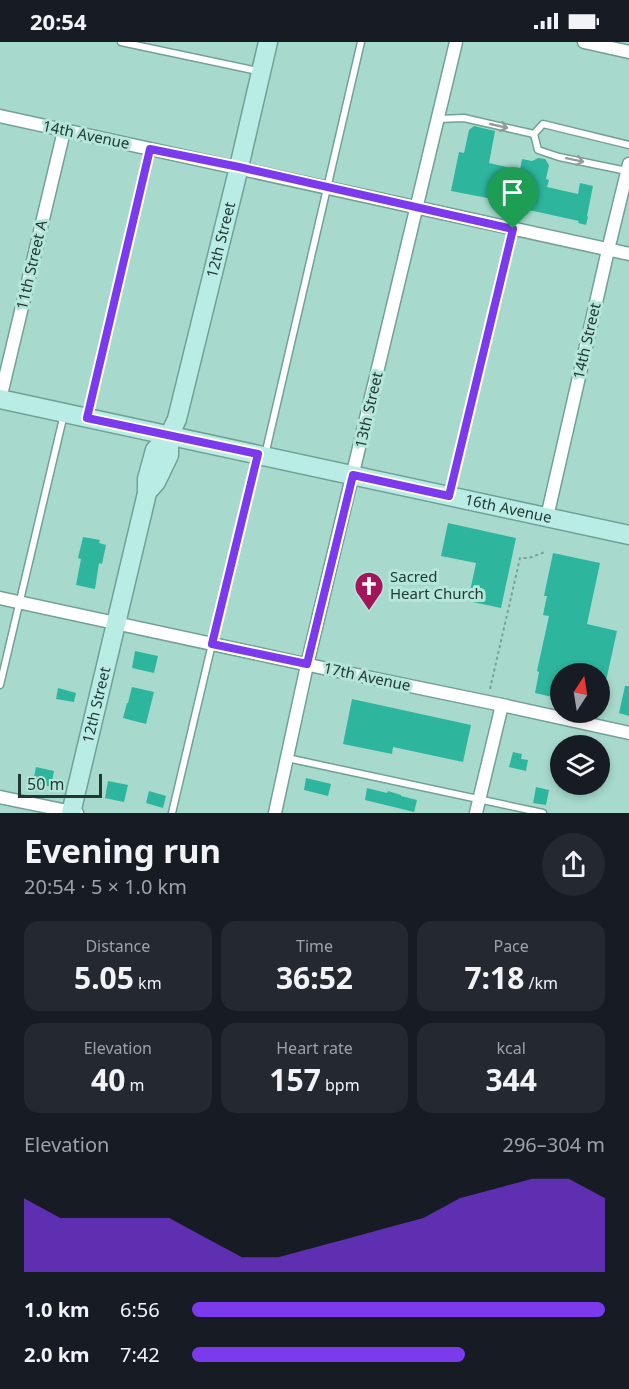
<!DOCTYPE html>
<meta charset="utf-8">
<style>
:root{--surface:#171b24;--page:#242831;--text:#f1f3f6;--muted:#9ea1a6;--accent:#7c3aed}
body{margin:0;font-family:"Noto Sans",sans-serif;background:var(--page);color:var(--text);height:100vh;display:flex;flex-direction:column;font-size:22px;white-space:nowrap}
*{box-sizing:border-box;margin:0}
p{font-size:20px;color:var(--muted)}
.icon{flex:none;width:33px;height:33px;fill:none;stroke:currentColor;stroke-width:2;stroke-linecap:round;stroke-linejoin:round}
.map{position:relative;height:771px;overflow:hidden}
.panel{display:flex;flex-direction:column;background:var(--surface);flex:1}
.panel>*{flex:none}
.needle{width:39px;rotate:12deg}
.tools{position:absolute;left:550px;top:621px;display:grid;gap:12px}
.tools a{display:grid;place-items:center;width:60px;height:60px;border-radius:50%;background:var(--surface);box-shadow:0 3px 9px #0003;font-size:30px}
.scale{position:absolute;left:18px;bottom:15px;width:84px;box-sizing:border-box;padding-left:6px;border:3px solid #233833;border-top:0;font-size:16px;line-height:21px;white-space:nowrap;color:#233833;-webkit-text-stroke:4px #b4e7da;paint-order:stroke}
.pin{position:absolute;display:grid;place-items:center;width:51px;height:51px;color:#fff;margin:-62px -26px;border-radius:50% 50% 50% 0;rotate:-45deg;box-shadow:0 0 6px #0007}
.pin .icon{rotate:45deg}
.round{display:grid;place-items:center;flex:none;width:63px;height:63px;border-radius:32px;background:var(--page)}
.head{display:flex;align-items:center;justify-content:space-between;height:102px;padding:0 24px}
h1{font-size:33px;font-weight:700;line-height:45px}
.stats{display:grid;grid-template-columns:repeat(3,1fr);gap:9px;height:102px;padding:6px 24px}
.stats div{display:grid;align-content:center;border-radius:15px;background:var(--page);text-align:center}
.stats b{font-size:30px;font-weight:700}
.stats small{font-size:16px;font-weight:400}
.stats p{font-size:16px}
.chart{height:168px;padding:12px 24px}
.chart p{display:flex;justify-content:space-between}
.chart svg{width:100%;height:108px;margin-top:6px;fill:var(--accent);opacity:.7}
ul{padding:0 24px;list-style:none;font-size:20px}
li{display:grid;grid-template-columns:96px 72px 1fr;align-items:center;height:45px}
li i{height:15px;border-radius:8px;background:var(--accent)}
.status{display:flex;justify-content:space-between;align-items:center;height:42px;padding:0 30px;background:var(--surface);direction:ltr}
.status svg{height:16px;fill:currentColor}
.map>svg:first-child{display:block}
</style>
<div class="status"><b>20:54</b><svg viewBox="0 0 49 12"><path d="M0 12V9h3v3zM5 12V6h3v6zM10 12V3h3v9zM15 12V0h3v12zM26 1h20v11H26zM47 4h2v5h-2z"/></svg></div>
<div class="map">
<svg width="629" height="771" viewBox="0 0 629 771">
<rect width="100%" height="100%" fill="#a7dacd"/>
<path fill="#2db59d" d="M474,84L495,89L489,121L520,128L522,117L532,119L538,116L545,117L549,123L546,137L549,138L547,145L578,152L580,141L593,144L587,174L588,175L586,183L578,181L579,179L529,168L530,165L513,162L512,166L497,163L498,158L451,149L459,110L464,111L469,88Z
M448,481L516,496L501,566L468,559L476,521L441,514Z
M83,495L100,498L99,501L106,503L102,522L99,521L95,547L76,543L81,517L78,516Z
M553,511L600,521L587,582L617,589L604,648H600V632H561V657L535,651L539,630L537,629L549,574L543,573L547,554H544Z
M135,609L158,614L154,631L132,626Z
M625,644H629V674L619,671Z
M132,645L154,650L146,682L123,676L127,661H128Z
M58,646L76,651L74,660L56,657Z
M352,657L471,683L463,720L393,705L392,712L343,702Z
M513,710L522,712L521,717L528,718L526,729L509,725Z
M36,725L54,729L51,745L33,740Z
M306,736L331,742L328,754L304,748Z
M108,739L128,743L124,760L105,756Z
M536,745L549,748L546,763L533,761Z
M367,746L387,751L388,749L401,753V754L417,758L414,770L365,758Z
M149,749L166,754L163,766L146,761Z"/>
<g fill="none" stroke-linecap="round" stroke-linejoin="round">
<g stroke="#71a196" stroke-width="9">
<path id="lane" d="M121,0L258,29
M438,77L464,76L534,92
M534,92L538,108L559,115L627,129
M534,92L543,82L629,103
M88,373L150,107
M265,413L361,0
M449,453L513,187
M0,643L64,372
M287,716L543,771
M172,771L212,602L258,416"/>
</g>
<g stroke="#71a196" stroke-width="15">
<path id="street" d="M584,0L629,10
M0,74L629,212
M0,357L64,89
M547,475L608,208L629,122
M0,556L323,626L502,663L629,691
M0,755L77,771
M275,771L307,623L456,0
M476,771L502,663"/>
</g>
<g stroke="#71a196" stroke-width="21">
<g id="secondary">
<path id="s1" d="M0,357L629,493"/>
<path d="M148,449L156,440L169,413V394"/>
<path id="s2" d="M71,771L147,451V437L155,408L169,394L177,377L239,125L268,0"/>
</g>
</g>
<path stroke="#78a196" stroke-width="2" stroke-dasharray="3 3" stroke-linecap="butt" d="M490,647L520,516H529L545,510"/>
<use href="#lane" stroke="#fff" stroke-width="6"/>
<use href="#street" stroke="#fff" stroke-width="12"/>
<use href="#secondary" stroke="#b9ece4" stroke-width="18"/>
</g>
<defs><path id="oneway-shaft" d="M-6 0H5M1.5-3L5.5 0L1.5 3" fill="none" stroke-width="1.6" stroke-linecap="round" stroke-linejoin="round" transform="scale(1.5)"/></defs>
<g stroke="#919c99">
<use href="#oneway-shaft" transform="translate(499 84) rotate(13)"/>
<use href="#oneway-shaft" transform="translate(575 118) rotate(12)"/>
</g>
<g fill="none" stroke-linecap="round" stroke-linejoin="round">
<g stroke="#fff" stroke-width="12">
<path id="route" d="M150,107L239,125L513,187L449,454L353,433L307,622L212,602L258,412L87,376Z"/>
</g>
<use href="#route" stroke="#7c3aed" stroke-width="8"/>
</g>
<defs>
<g id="church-pin" transform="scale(1.5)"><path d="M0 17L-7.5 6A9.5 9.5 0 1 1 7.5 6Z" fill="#a3155b" stroke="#b4e7da"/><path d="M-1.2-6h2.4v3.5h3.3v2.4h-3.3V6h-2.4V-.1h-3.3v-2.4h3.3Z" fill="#fff"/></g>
</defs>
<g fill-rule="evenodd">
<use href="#church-pin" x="369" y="544"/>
</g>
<g text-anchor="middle" stroke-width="6" stroke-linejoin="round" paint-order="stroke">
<g font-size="15" fill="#233833" stroke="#b4e7da">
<text transform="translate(86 93) rotate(12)" y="5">14th Avenue</text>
<text dy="5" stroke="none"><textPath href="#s2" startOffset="596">12th Street</textPath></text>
<text transform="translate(32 223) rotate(-77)" y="5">11th Street A</text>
<text transform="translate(587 299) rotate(-77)" y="5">14th Street</text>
<text transform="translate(369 368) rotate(-77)" y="5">13th Street</text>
<text dy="5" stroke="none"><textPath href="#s1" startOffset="520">16th Avenue</textPath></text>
<text transform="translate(367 635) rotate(12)" y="5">17th Avenue</text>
<text dy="5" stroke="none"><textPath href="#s2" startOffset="111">12th Street</textPath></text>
</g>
<g font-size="15" fill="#233833" stroke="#b4e7da" text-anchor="start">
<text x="390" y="540">Sacred<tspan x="390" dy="17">Heart Church</tspan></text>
</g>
</g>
</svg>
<div class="tools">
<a><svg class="needle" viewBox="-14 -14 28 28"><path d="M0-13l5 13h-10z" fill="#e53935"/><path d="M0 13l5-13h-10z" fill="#9ea1a6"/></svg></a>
<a><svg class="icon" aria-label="layers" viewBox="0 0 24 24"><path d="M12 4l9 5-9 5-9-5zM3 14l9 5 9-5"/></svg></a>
</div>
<div class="scale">50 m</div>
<div class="pin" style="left:513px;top:187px;background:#1e9e55"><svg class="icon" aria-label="arrive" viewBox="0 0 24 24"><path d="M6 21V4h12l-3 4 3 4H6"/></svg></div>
</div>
<section class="panel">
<div class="head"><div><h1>Evening run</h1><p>20:54 · 5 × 1.0 km</p></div><a class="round"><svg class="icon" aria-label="share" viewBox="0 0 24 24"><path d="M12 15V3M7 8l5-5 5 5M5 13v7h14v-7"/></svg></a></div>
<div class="stats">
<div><p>Distance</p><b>5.05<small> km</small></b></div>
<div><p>Time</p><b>36:52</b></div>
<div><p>Pace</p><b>7:18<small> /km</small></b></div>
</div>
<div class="stats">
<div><p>Elevation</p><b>40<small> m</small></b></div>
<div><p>Heart rate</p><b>157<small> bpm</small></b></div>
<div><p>kcal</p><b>344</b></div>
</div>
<div class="chart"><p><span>Elevation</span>296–304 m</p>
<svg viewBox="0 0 160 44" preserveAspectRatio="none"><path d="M0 44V14L10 22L20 22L30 22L40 22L50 30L60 38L70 38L80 34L90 30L100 26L110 22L120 14L130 10L140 6L150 6L160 14V44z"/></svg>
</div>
<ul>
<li><b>1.0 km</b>6:56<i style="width:100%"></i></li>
<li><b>2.0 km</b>7:42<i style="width:66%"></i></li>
</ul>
</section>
